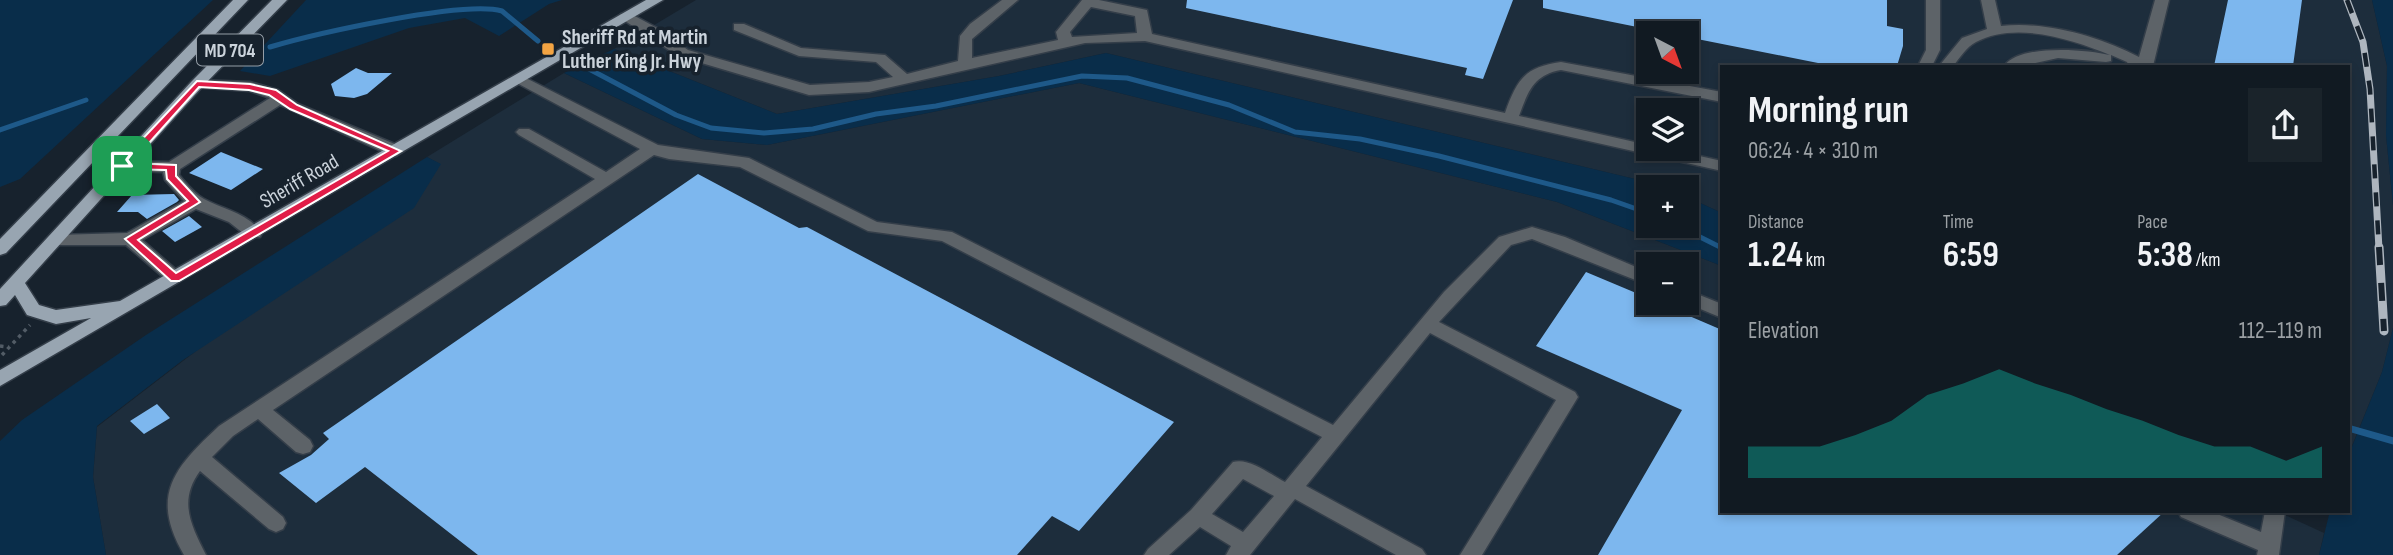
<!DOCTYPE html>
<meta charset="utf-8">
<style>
:root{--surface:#111a22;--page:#1a232a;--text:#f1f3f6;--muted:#9ca1a5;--line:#303840;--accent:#0f766e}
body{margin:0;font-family:"Sofia Sans Condensed",sans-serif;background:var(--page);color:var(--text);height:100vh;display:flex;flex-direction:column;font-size:26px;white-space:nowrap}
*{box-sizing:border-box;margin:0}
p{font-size:23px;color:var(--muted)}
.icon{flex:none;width:38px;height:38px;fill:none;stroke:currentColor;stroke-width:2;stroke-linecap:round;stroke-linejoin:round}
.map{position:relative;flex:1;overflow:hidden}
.sheet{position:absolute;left:1720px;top:65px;width:630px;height:448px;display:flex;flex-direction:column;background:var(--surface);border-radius:0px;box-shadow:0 4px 10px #0003,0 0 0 2px var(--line)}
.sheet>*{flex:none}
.needle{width:46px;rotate:139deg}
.buttons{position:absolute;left:1636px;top:21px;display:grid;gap:14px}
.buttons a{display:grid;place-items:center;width:63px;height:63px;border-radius:0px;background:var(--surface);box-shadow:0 4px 10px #0003,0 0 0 2px var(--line);font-size:35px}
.pin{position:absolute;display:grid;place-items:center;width:60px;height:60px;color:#fff;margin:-30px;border-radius:14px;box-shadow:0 4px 10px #0006}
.round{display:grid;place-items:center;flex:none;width:74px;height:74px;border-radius:0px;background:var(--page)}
.summary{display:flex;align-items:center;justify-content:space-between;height:119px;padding:0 28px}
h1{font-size:38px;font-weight:700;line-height:52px}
.stats{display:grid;grid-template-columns:repeat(3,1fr);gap:10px;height:119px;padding:7px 28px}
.stats div{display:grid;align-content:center}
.stats b{font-size:35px;font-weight:700}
.stats small{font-size:19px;font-weight:400}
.stats p{font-size:19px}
.chart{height:196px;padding:14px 28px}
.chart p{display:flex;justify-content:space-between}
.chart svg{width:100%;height:126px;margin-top:7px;fill:var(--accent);opacity:.7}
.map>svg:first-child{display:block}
</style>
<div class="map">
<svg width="2393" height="555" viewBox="0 0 2393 555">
<rect width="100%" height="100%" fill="#17222d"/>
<path fill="#1d2d3c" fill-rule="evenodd" d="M696,0H2372L2387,66L2386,135L2393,205V328L2382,372L2352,446L2348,445V66H1722V213L1687,197V187H1659L1635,179L1106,53L999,76L777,114L614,49ZM1648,33H1687V72H1648ZM1648,110H1687V149H1648Z
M564,73L702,139L767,145L1079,83L1557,202L1722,266V511H2276L2324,533L2319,555H106L93,477L97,427L440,164L427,157ZM1648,264H1687V303H1648Z"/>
<path fill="#092d4a" d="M0,0H213L20,179L0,187Z
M306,0H562L549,4L499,36L465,18L409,28L270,76L240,71Z
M2372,0H2393V205L2386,135L2387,66Z
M614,49L777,114L999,76L1106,53L1635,179L1659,187H1648V226H1687V197L1722,213V266L1557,202L1079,83L767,145L702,139L564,73Z
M427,157L441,164L414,208L183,360L97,426L93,477L106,555H0V441L22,420L146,335Z
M2393,328V555H2319L2330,511H2348L2349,454L2382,372Z"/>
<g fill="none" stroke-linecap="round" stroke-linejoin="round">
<path stroke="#1e5989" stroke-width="5" d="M270,47C314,34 464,0 502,11L538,41
M589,69L676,115L711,128L764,133L813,129L876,114L936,106L1082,76L1127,78L1229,105L1295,132L1360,139L1439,156L1611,200L1648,213
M0,130L86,100
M1678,226L1722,248"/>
<path stroke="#1e5989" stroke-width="7" d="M2348,428L2393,441"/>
</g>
<path fill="#7db7ee" d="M1187,0H1513L1483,79L1465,75L1467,68L1186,8Z
M1543,0H1887V26L1903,29V46L1897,66H1833L1687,37V33H1667L1543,8Z
M2228,0H2302L2293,66H2214Z
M356,68L368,73H392L367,94L354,98L335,96L331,84Z
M221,152L263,169L231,190L189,173Z
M698,174L799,228L807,227L1174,422L1079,531L1052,516L1017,555H478L365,467L316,503L279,473L311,455L329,439L323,433Z
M174,194L179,200L177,202L147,219L138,212H117L132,195Z
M189,216L202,227L175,242L162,231Z
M1586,272L1648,298V303H1659L1722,330V511H2165L2117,555H1598L1682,410L1536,346Z
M157,404L170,418L144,434L130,421Z"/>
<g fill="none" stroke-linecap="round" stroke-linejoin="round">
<g stroke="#343e49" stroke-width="3">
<path id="minor" d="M1002,0H1018L972,39V58L1058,40L1056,32L1082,0H1099L1147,10L1152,34L1505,113C1517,79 1525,67 1561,62L1722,92V102L1561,70C1533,75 1528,92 1519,116L1648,145V149H1668L1722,161V171L1145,41L1085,43L869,92L809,95L678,56L619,17L621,14H631L659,29L688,50L810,85L869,82L893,77L876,62L799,56L734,30V24H744L801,48L885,55L907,74L958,61L960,36L970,24ZM1091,7L1135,16L1137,33L1072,37L1070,32Z
M1926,0H1940V50L1932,66H1918L1926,50Z
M1981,0H1995L2001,26C2046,21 2098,36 2139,57L2155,0H2169L2153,66H2129L2127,62L2111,55V61L2106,62L2058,58L2022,66H2004C2020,44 2085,49 2110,55C2072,39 2015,21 1976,42C1966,47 1960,58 1953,66H1939L1962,38L1987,29Z
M520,75L658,145L749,158L877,222L952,232L1333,425L1444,292L1499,237L1532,227L1565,237L1648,272V285L1532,239L1511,245L1439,322L1575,392L1578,397L1482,555H1460L1556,400L1430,333L1306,486L1422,549L1426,555H1396L1295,499L1250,555H1226L1231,546L1200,527L1169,555H1144L1148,549L1191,510L1233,462C1249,457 1271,475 1285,482L1322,437L942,241L868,231L740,167L669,159L654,155L273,410L310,440L313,446L310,452L303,454L296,452L258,419L233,436L212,457L283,517L286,523L283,529L276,532L269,529L200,471C178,501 191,525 206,555H184C149,495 175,467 219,426L595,179L519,135L516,132L519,129H529L606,172L640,149L515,82L513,79L515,76ZM1243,479L1274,496L1243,532L1212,514Z
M197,80L250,82L278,90L298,104L402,147L404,151L396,156L390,155L280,105L180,169L179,175C186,183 194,194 204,199C224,210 248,213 262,233L260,237H248L229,222L196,209L142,240L181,274L184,278L175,284L169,282L126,245H50L47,241L56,235L127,233L184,201L165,180L163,172L122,171L114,166L122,161L169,162L270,98L250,91L192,87L190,84Z
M1687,290L1722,304V318L1686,303Z
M2178,511H2210L2261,532L2265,511H2285L2279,555H2257L2258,550L2181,517Z"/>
</g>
<g stroke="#343e49" stroke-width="3">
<path id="major" d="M233,0H248L6,253L0,255V239Z
M272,0H287L202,87L25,283L39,305L56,310L120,301L646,0H663L0,386V370L91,318L56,324L27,315L15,295L6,305L0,306V289L192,81Z"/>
</g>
<path stroke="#525c66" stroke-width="3.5" stroke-dasharray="3.5 4.5" stroke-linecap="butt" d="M0,346L9,347
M2,355L30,325"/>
<use href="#minor" fill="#5d6368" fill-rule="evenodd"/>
<use href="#major" fill="#98a5b1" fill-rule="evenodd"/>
<g stroke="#aeb6bf" stroke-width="7">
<path id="rail-far1" d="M2347,0L2363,42L2370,89L2379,249"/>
</g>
<g stroke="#aeb6bf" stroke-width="9">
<path id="rail" d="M2379,247L2384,331"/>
</g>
<use href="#rail-far1" stroke="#17222d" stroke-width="4.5" stroke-dasharray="14" stroke-linecap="butt"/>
<use href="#rail" stroke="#17222d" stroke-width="6" stroke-dasharray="18" stroke-linecap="butt"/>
</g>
<path fill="#e11d48" stroke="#fff" stroke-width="2" fill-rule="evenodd" d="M197,81L250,84L276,90L297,105L401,151L179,281H171L125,239L188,201L167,179L166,170L122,169L117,166ZM199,87L249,90L269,95L290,109L388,151L176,273L138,240L200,202L176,176V165L131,163Z"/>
<rect fill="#f3a443" stroke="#17222d" stroke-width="2.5" x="541" y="42" width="14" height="14" rx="3.5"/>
<g text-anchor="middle" stroke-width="7" stroke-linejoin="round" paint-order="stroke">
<rect fill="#17222d" stroke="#959ea7" stroke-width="2" x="197" y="34.5" width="66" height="31" rx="5"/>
<g font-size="19" font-weight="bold" fill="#cbd3db">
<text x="230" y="57">MD 704</text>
</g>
<g font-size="21" font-weight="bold" fill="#cbd3db" stroke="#17222d" text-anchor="start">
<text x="562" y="44">Sheriff Rd at Martin<tspan x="562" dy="24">Luther King Jr. Hwy</tspan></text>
</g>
<g font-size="21" fill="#cbd3db" stroke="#17222d">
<text transform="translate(299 181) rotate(-30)" y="7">Sheriff Road</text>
</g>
</g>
</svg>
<div class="buttons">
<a><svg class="needle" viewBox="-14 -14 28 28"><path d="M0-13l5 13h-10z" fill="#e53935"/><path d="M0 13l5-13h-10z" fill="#9ca1a5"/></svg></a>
<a><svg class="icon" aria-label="layers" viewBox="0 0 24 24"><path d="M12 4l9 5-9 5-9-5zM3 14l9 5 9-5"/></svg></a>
<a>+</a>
<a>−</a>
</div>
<div class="pin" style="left:122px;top:166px;background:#1e9e55"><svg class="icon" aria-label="arrive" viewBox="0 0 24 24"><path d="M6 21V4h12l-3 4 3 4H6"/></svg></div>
<section class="sheet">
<div class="summary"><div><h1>Morning run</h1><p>06:24 · 4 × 310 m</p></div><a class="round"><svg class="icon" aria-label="share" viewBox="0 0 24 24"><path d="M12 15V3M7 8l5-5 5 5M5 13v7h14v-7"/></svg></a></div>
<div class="stats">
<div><p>Distance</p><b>1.24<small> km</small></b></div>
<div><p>Time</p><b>6:59</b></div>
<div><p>Pace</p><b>5:38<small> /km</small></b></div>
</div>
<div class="chart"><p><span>Elevation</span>112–119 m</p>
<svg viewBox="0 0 160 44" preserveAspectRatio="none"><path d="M0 44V33L10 33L20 33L30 29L40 24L50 15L60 11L70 6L80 11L90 15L100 20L110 24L120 29L130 33L140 33L150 38L160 33V44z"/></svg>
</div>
</section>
</div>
